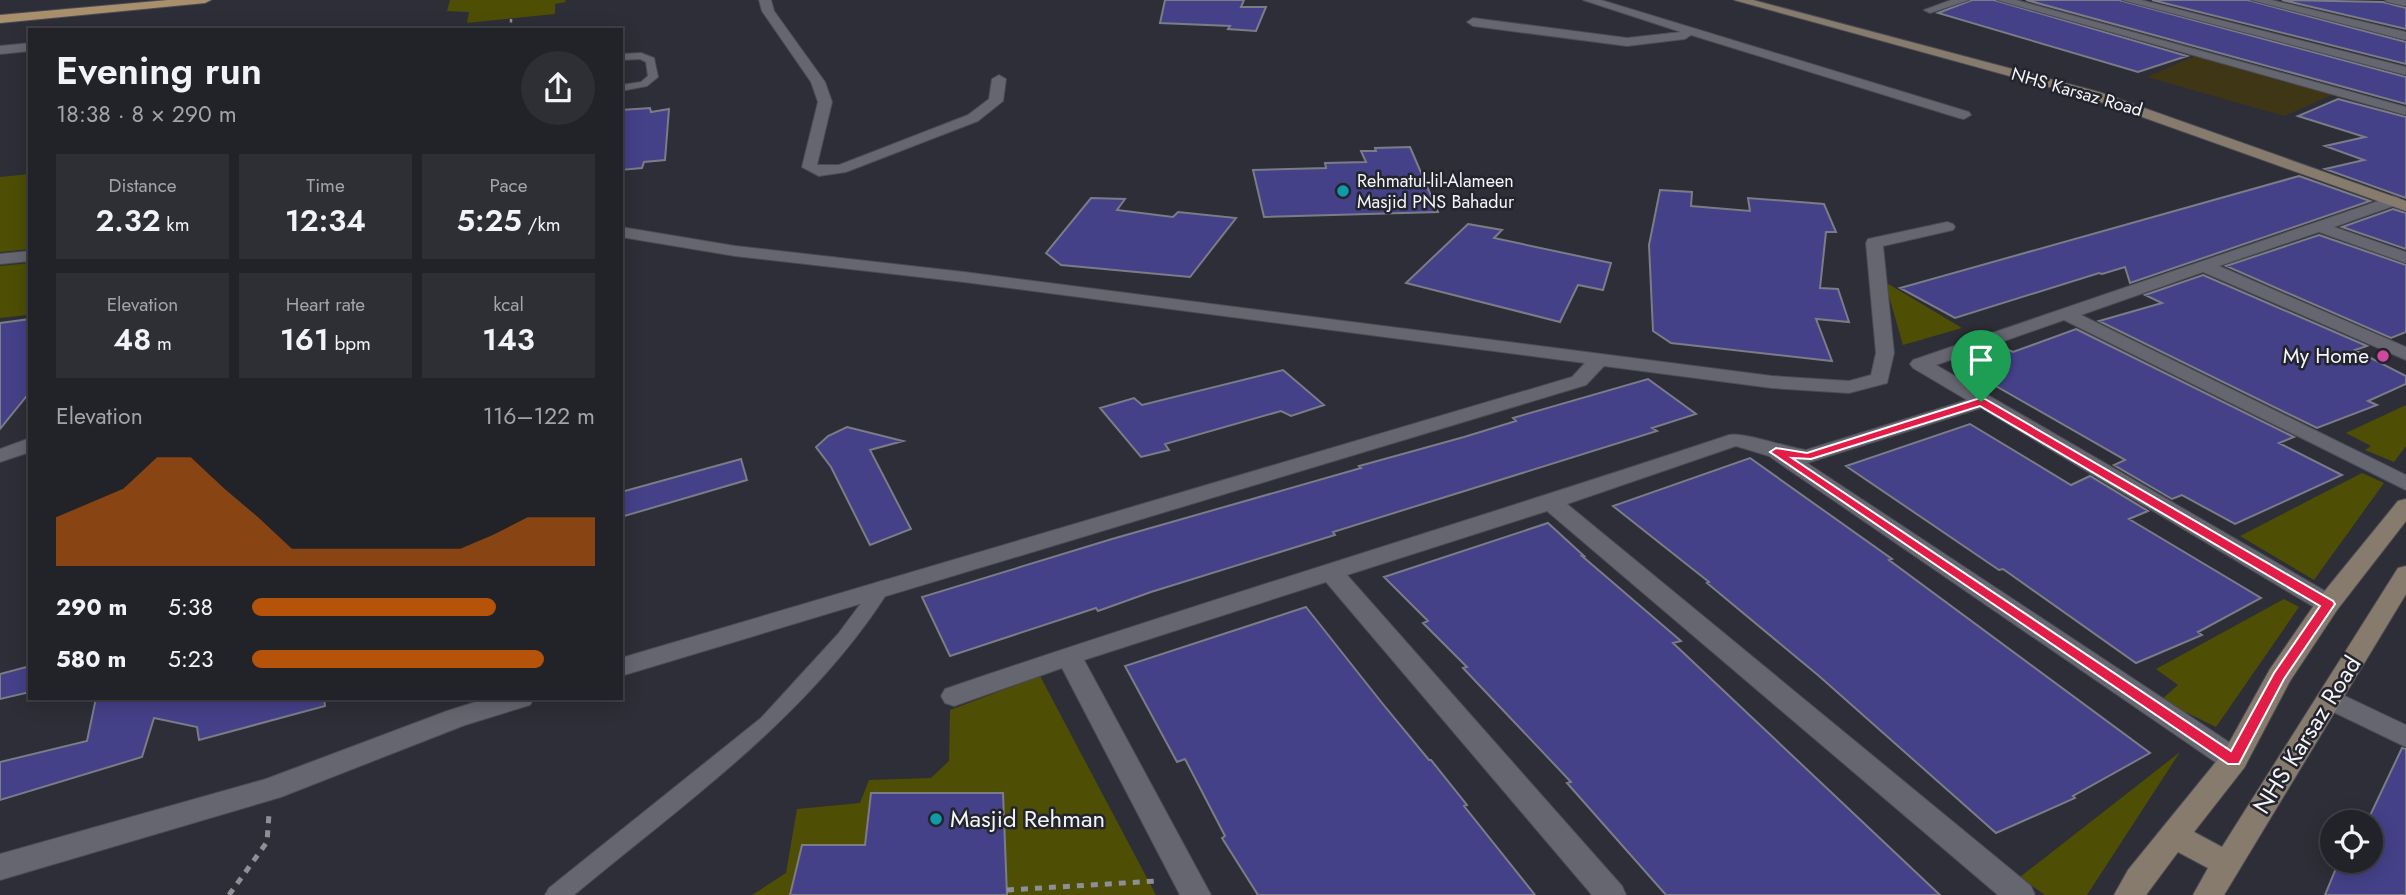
<!DOCTYPE html>
<meta charset="utf-8">
<style>
:root{--surface:#222229;--page:#2e2f35;--text:#f1f3f6;--muted:#a2a4a8;--line:#3f3f46;--accent:#b45309}
body{margin:0;font-family:Jost,sans-serif;background:var(--page);color:var(--text);height:100vh;display:flex;flex-direction:column;font-size:26px;white-space:nowrap}
*{box-sizing:border-box;margin:0}
p{font-size:23px;color:var(--muted)}
.icon{flex:none;width:38px;height:38px;fill:none;stroke:currentColor;stroke-width:2;stroke-linecap:round;stroke-linejoin:round}
.map{position:relative;flex:1;overflow:hidden}
.panel{position:absolute;left:28px;top:28px;width:595px;height:672px;display:flex;flex-direction:column;background:var(--surface);border-radius:0px;box-shadow:0 4px 18px #0003,0 0 0 2px var(--line)}
.panel>*{flex:none}
.tools{position:absolute;left:2320px;top:810px;display:grid;gap:14px}
.tools a{display:grid;place-items:center;width:63px;height:63px;border-radius:50%;background:var(--surface);box-shadow:0 4px 18px #0003,0 0 0 2px var(--line);font-size:35px}
.pin{position:absolute;display:grid;place-items:center;width:60px;height:60px;color:#fff;margin:-72px -30px;border-radius:50% 50% 50% 0;rotate:-45deg;box-shadow:0 0 7px #0007}
.pin .icon{rotate:45deg}
.round{display:grid;place-items:center;flex:none;width:74px;height:74px;border-radius:37px;background:var(--page)}
.summary{display:flex;align-items:center;justify-content:space-between;height:119px;padding:0 28px}
h1{font-size:38px;font-weight:600;line-height:52px}
.figures{display:grid;grid-template-columns:repeat(3,1fr);gap:10px;height:119px;padding:7px 28px}
.figures div{display:grid;align-content:center;border-radius:0px;background:var(--page);text-align:center}
.figures b{font-size:30px;font-weight:600}
.figures small{font-size:19px;font-weight:400}
.figures p{font-size:19px}
.chart{height:196px;padding:14px 28px}
.chart p{display:flex;justify-content:space-between}
.chart svg{width:100%;height:126px;margin-top:7px;fill:var(--accent);opacity:.7}
ul{padding:0 28px;list-style:none;font-size:23px}
li{display:grid;grid-template-columns:112px 84px 1fr;align-items:center;height:52px}
li i{height:18px;border-radius:9px;background:var(--accent)}
.map>svg:first-child{display:block}
</style>
<div class="map">
<svg width="2406" height="895" viewBox="0 0 2406 895">
<rect width="100%" height="100%" fill="#2d2e37"/>
<path fill="#4e4f04" d="M450,0H565L566,2L555,4V14L467,23L469,12L447,11Z
M30,174V249L0,252V177Z
M30,263V312L27,315L0,318V266Z
M1885,282L1962,328L1903,345Z
M2406,405V446L2394,462L2365,450L2371,446L2346,433Z
M2362,473L2384,483L2314,580L2240,536Z
M2284,599L2299,607L2216,727L2161,700L2178,685L2156,669Z
M1040,676L1156,895H752L786,873L797,809L860,803L869,780L931,778L949,761L950,710Z
M2180,752L2087,895H2045L2020,877Z"/>
<path fill="#3f3616" d="M2194,56L2332,95L2284,116L2147,77Z"/>
<path fill="#454189" stroke="#7b7c86" stroke-width="2" d="M1165,0H1244L1241,7H1266L1256,31L1228,29L1230,26L1160,23Z
M1972,0H1994L2187,56L2138,72L1938,13Z
M2026,0H2119L2406,77V104Z
M2152,0H2248L2406,42V64Z
M2282,0L2383,2L2406,8V29Z
M2338,99L2406,117V198L2325,169L2364,160L2325,146L2365,137L2298,116Z
M650,108L651,112L669,109L665,160L644,162L642,168L621,170V110Z
M1410,147L1438,212L1264,217L1253,170L1326,168L1325,163L1366,162L1361,151H1376L1375,148Z
M2299,176L2370,201L2130,283L2125,267L2102,274L2099,273L1955,318L1900,288Z
M1660,190L1692,192L1691,206L1750,211L1748,198L1824,204L1836,232H1826L1820,288L1838,289L1849,322L1816,319L1832,361L1671,343L1653,331L1649,245Z
M1091,198L1125,199L1117,210L1173,217L1178,212L1236,218L1190,277L1061,265L1046,253Z
M2393,209L2406,213V249L2342,227Z
M1468,224L1502,230L1494,238L1611,263L1603,290L1578,285L1560,322L1406,283Z
M2319,235L2406,265V332L2391,338L2226,266Z
M2203,275L2367,346L2355,350L2406,376V384L2368,401L2377,405L2317,428L2099,321L2162,303L2145,295Z
M30,319V392L0,429V323Z
M2076,329L2294,437L2279,443L2342,475L2235,524L2182,495L2172,499L2114,465L2125,460L1961,366L2009,350L2013,352Z
M1283,370L1324,405L1291,416L1281,411L1165,444L1169,450L1141,457L1100,408L1134,398L1142,405Z
M1648,379L1696,414L1652,428L1657,431L1333,532L1335,535L1151,592L1098,611L1096,608L950,656L922,597L1112,539L1361,468L1359,466L1464,437L1516,421L1513,418Z
M1970,424L2071,485L2090,476L2148,511L2129,519L2261,598L2198,632L2202,635L2136,663L2003,569L1999,570L1846,466Z
M847,427L903,441L870,450L911,529L870,545L831,467L816,447L828,436Z
M1750,458L1892,559L1889,560L2150,753L2073,796L2075,798L1996,833L1819,676L1707,583L1709,582L1613,506Z
M741,459L747,480L621,517V492Z
M1548,523L1584,556H1582L1681,641L1673,643L1940,895H1666L1567,783L1571,782L1463,668L1467,667L1423,623L1428,621L1384,577Z
M1306,607L1382,703L1429,760H1431L1467,805L1464,806L1535,895H1258L1222,838L1225,836L1185,759L1177,762L1125,666Z
M30,666V692L0,699V674Z
M96,698H324L325,706L199,740L197,727L154,718L142,757L0,800V762L87,741Z
M2402,748L2406,749V895H2325L2339,861H2371V822H2367Z
M871,793H1003L1007,895H790L802,845H865Z"/>
<g fill="none" stroke-linecap="round" stroke-linejoin="round">
<g stroke="#4b4c53" stroke-width="2">
<path id="lane" d="M641,53L654,58L658,77L647,86L621,91V85L641,82L648,76L646,62L640,59L621,60V54Z
M882,581L888,583L891,587C812,714 687,801 574,895H545L549,888L761,718L838,634L876,583Z"/>
</g>
<g stroke="#4b4c53" stroke-width="2">
<path id="street" d="M759,0H771L774,11L825,82L832,102L817,165H839L968,115L989,99L992,79L999,75L1006,79L1003,101L978,121L846,172L819,176L802,167L818,102L811,82L762,11Z
M1583,0H1601L1969,112L1971,115L1964,119L1959,118L1691,35L1685,39L1627,46L1473,26L1467,22L1473,18L1627,38L1681,32Z
M1951,0H1969L1930,13L1924,10Z
M1997,0H2016L2406,107V115Z
M2122,0H2141L2406,67V75Z
M2251,0H2271L2406,32V40Z
M2385,0H2406V6L2387,2Z
M30,43V51L0,54V46Z
M2393,196L2399,198L2401,201L2399,204L2334,227L2406,252V263L2319,232L2219,266L2406,347V360L2203,272L2081,315L2406,475V490L2064,320L1936,365L2337,598L2340,604L2337,610L2328,612L2319,610L1981,408L1807,463L2244,752L2248,760L2244,768L2234,771L2224,768L1769,456L1736,446L1567,504L2031,886L2035,895H1998L1547,511L1347,575L1622,886L1626,895H1592L1326,582L1084,660L1211,895H1180L1062,668L954,706L945,703L941,696L945,689C1205,600 1468,522 1729,435C1741,431 1788,448 1806,450L1967,400L1913,368L1910,364L1913,360Z
M1947,222L1953,224L1955,227L1953,230L1883,246L1894,353L1887,383L1849,393L1772,388L1604,366L1586,385L621,676V658L1572,377L1585,363L964,282L735,256L621,237V227L735,246L964,272L1772,376L1849,381L1871,375L1876,353L1866,243L1868,239Z
M30,251V261L0,264V254Z
M30,438V452L0,462V449Z
M2330,689L2406,725V747L2321,706L2317,699L2321,692Z
M488,698H534L530,705L465,725L281,797L0,880V854L266,779L447,711Z"/>
</g>
<g stroke="#4b4c53" stroke-width="2">
<path id="secondary" d="M1734,0H1753L2099,92L2406,201V211L2089,98Z
M2406,499V521L2337,610L2290,681L2244,768L2194,832L2222,847L2398,568L2406,566V594L2224,895H2193L2208,868L2178,852L2146,895H2114L2128,870L2224,752L2270,669L2319,598L2398,501Z"/>
</g>
<g stroke="#4b4c53" stroke-width="2">
<path id="primary" d="M168,0H211L205,3L0,23V15Z"/>
</g>
<path stroke="#8e8f96" stroke-width="2.5" stroke-dasharray="3.5 3.5" stroke-linecap="butt" d="M511,19V30"/>
<path stroke="#8e8f96" stroke-width="5" stroke-dasharray="7 7" stroke-linecap="butt" d="M1007,890L1157,881
M229,895L267,842L269,814"/>
<use href="#lane" fill="#656670" fill-rule="evenodd"/>
<use href="#street" fill="#656670" fill-rule="evenodd"/>
<use href="#secondary" fill="#877b6e" fill-rule="evenodd"/>
<use href="#primary" fill="#a9906d" fill-rule="evenodd"/>
</g>
<path fill="#e11d48" stroke="#fff" stroke-width="2" fill-rule="evenodd" d="M1977,399H1985L2333,601L2335,604L2284,679L2239,764H2228L1770,452L1776,448L1807,453ZM1980,406L2320,606L2274,673L2231,751L1792,458L1811,459Z"/>
<g fill="#0f9aa8" stroke="#24242d" stroke-width="2.5">
<circle cx="1343" cy="191" r="7"/>
<circle cx="936" cy="819" r="7"/>
</g>
<circle fill="#d1479c" stroke="#24242d" stroke-width="2.5" cx="2383" cy="356" r="7"/>
<g text-anchor="middle" stroke-width="5" stroke-linejoin="round" paint-order="stroke">
<g font-size="18" fill="#f4f5fa" stroke="#24242d">
<text transform="translate(2077 92) rotate(16)" y="6">NHS Karsaz Road</text>
</g>
<g font-size="18" fill="#f4f5fa" stroke="#24242d" text-anchor="start">
<text x="1357" y="187">Rehmatul-lil-Alameen<tspan x="1357" dy="21">Masjid PNS Bahadur</tspan></text>
</g>
<g font-size="21" fill="#f4f5fa" stroke="#24242d" text-anchor="end">
<text x="2369" y="363">My Home</text>
</g>
<g font-size="24" fill="#f4f5fa" stroke="#24242d">
<text transform="translate(2307 735) rotate(-58)" y="8">NHS Karsaz Road</text>
</g>
<g font-size="24" fill="#f4f5fa" stroke="#24242d" text-anchor="start">
<text x="950" y="827">Masjid Rehman</text>
</g>
</g>
</svg>
<div class="tools">
<a><svg class="icon" aria-label="locate" viewBox="0 0 24 24"><circle cx="12" cy="12" r="6"/><path d="M12 2v4M12 18v4M2 12h4M18 12h4"/></svg></a>
</div>
<div class="pin" style="left:1981px;top:402px;background:#1e9e55"><svg class="icon" aria-label="arrive" viewBox="0 0 24 24"><path d="M6 21V4h12l-3 4 3 4H6"/></svg></div>
<section class="panel">
<div class="summary"><div><h1>Evening run</h1><p>18:38 · 8 × 290 m</p></div><a class="round"><svg class="icon" aria-label="share" viewBox="0 0 24 24"><path d="M12 15V3M7 8l5-5 5 5M5 13v7h14v-7"/></svg></a></div>
<div class="figures">
<div><p>Distance</p><b>2.32<small> km</small></b></div>
<div><p>Time</p><b>12:34</b></div>
<div><p>Pace</p><b>5:25<small> /km</small></b></div>
</div>
<div class="figures">
<div><p>Elevation</p><b>48<small> m</small></b></div>
<div><p>Heart rate</p><b>161<small> bpm</small></b></div>
<div><p>kcal</p><b>143</b></div>
</div>
<div class="chart"><p><span>Elevation</span>116–122 m</p>
<svg viewBox="0 0 160 44" preserveAspectRatio="none"><path d="M0 44V27L10 22L20 17L30 6L40 6L50 17L60 27L70 38L80 38L90 38L100 38L110 38L120 38L130 33L140 27L150 27L160 27V44z"/></svg>
</div>
<ul>
<li><b>290 m</b>5:38<i style="width:71%"></i></li>
<li><b>580 m</b>5:23<i style="width:85%"></i></li>
</ul>
</section>
</div>
